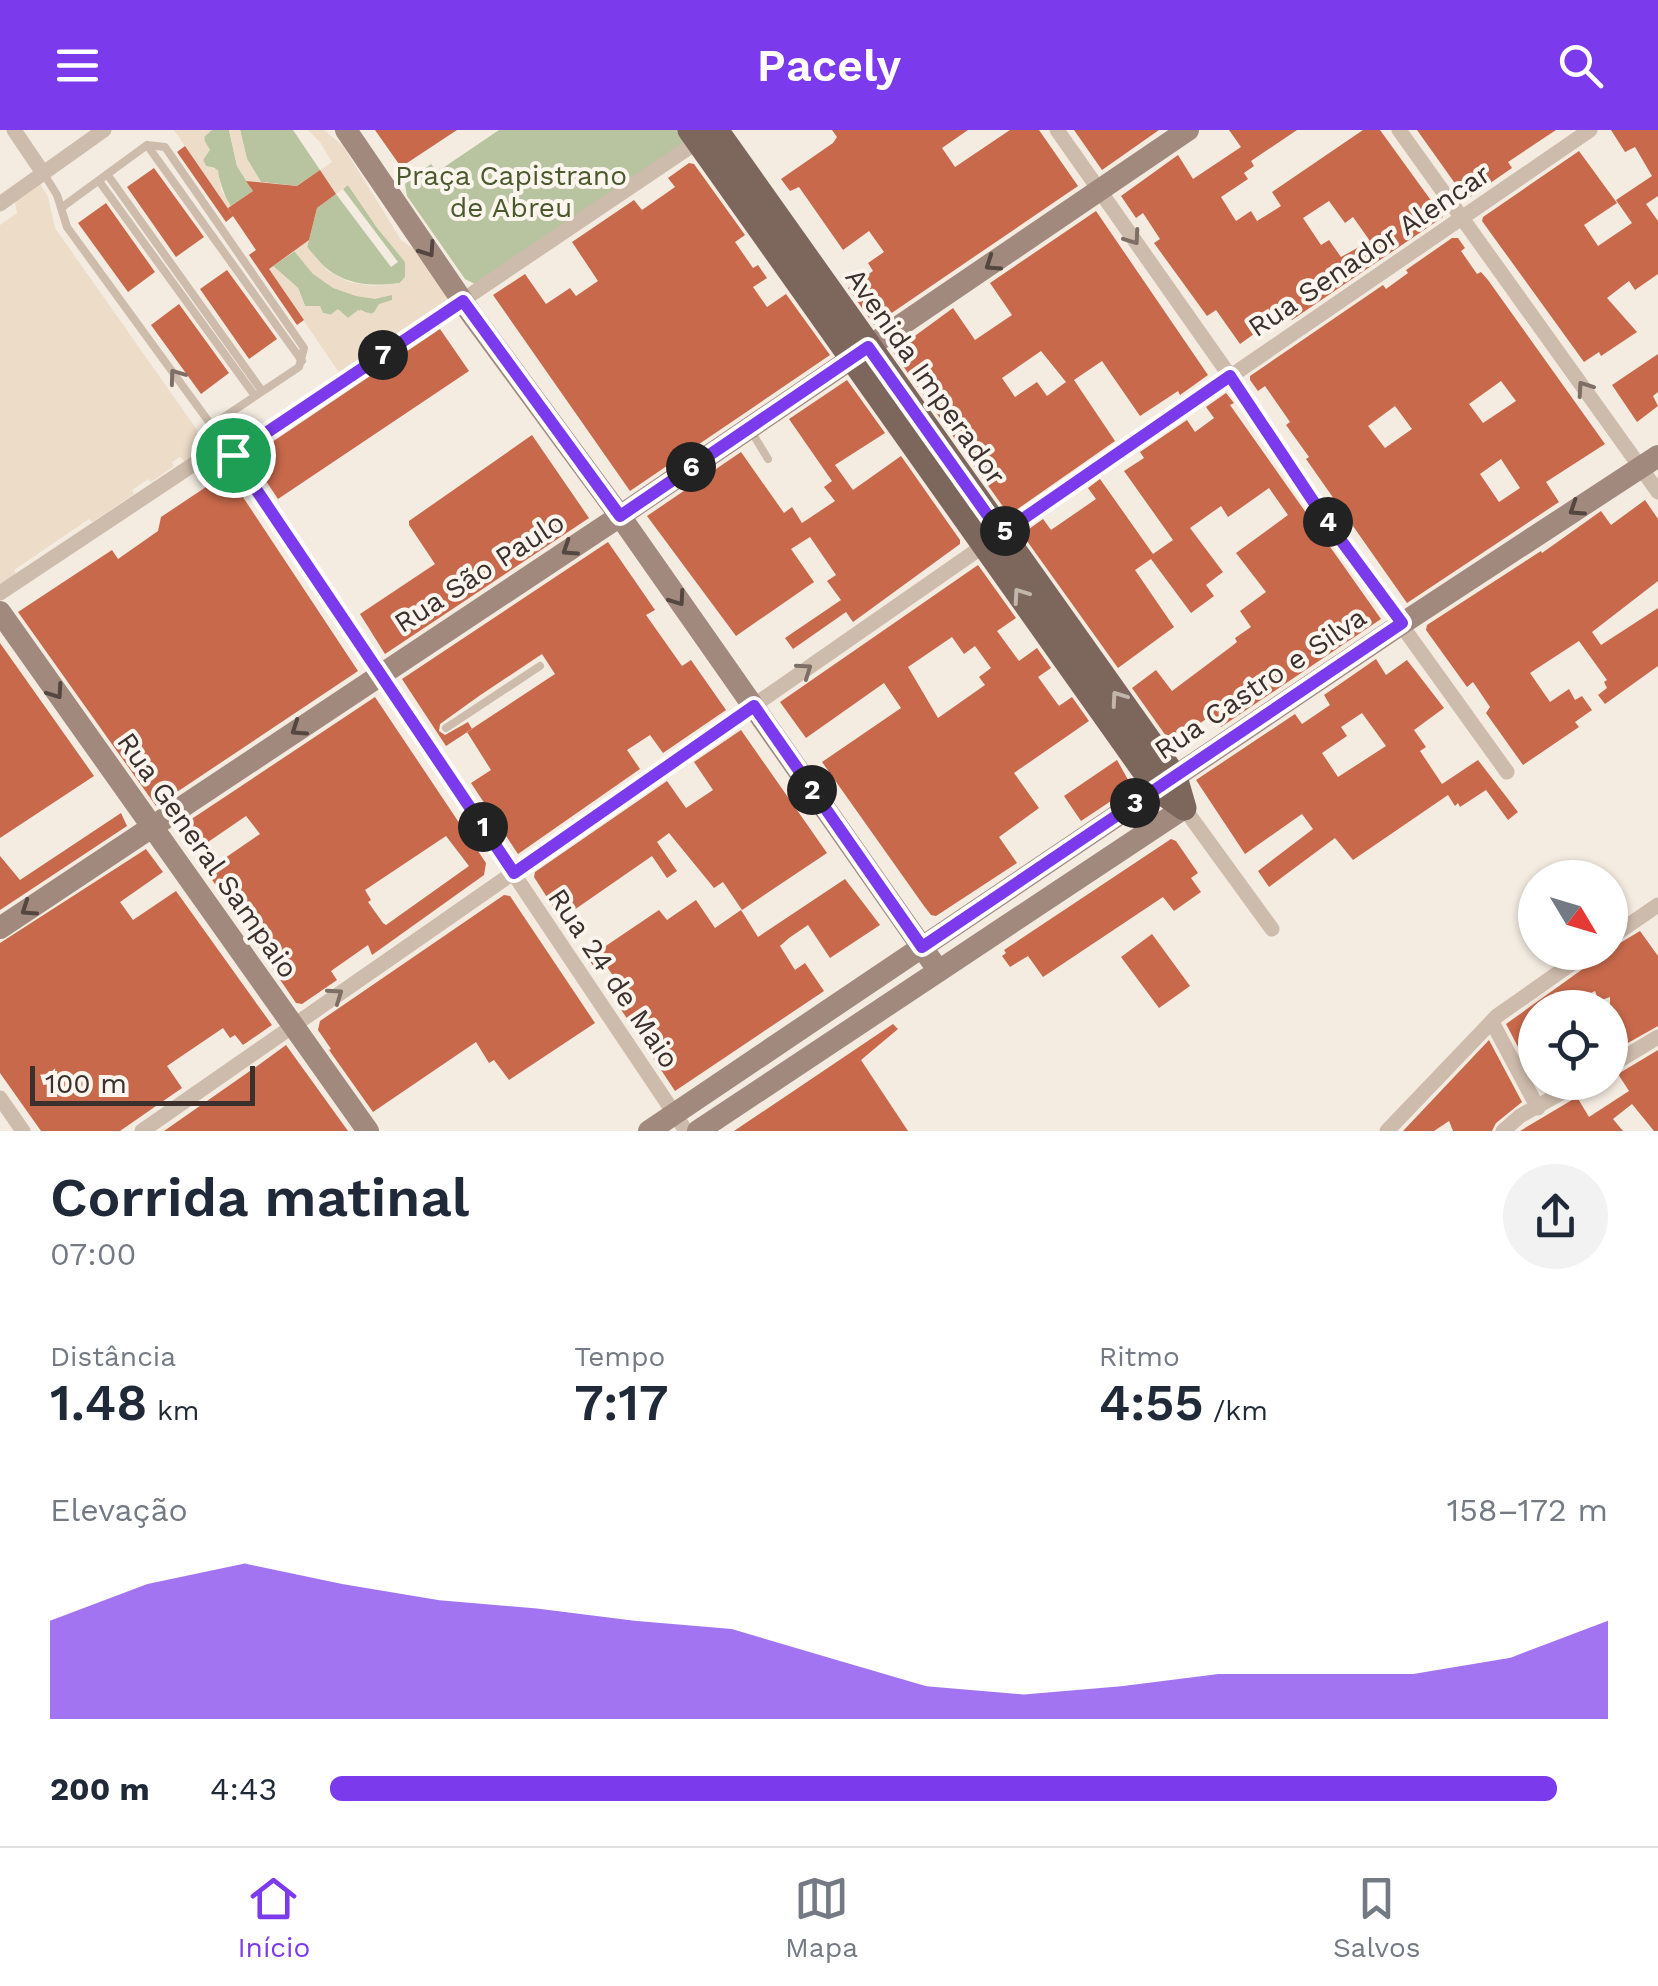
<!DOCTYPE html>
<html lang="pt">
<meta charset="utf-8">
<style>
:root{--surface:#fff;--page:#f2f2f3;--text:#1f2937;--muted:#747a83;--line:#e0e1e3;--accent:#7c3aed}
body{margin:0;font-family:"Work Sans",sans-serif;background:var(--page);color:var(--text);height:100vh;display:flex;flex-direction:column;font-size:38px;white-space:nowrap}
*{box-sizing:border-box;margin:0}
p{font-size:32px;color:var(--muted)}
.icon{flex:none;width:55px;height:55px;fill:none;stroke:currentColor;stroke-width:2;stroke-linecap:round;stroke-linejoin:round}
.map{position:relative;height:1001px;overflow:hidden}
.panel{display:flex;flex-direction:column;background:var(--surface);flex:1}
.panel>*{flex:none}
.needle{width:65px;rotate:128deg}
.fabs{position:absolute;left:1518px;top:730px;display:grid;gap:20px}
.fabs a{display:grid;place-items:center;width:110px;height:110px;border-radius:50%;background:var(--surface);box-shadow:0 2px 8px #0004;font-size:50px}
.scale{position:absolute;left:30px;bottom:25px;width:225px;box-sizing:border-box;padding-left:10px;border:5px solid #3b302b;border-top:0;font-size:28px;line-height:35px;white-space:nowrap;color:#3b302b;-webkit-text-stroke:8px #fbf5ee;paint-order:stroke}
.pin{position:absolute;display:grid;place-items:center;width:85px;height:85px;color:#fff;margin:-42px;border:5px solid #fff;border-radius:50%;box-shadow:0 2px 10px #0007}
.km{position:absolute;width:50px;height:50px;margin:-25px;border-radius:50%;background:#222;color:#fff;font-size:28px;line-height:50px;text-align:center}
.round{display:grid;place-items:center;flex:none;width:105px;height:105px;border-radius:52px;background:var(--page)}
.summary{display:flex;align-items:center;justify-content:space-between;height:170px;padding:0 50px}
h1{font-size:55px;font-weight:600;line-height:75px}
.figures{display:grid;grid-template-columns:repeat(3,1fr);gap:15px;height:170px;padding:10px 50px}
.figures div{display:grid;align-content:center}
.figures b{font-size:50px;font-weight:600}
.figures small{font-size:28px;font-weight:400}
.figures p{font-size:28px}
.chart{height:280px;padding:20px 50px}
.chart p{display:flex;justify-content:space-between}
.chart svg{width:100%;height:180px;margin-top:10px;fill:var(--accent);opacity:.7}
ul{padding:0 50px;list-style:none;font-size:32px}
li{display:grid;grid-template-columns:160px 120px 1fr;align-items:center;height:75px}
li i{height:25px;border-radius:12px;background:var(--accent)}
header{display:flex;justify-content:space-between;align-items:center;height:130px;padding:0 50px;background:var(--accent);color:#fff;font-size:45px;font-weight:600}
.dock{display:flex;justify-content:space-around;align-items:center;height:140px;border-top:2px solid var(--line);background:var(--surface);font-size:28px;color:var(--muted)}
.dock a{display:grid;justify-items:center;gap:5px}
.dock .selected{color:var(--accent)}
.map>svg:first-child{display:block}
</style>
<header><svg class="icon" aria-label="menu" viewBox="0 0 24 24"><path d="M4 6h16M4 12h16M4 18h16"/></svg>Pacely<svg class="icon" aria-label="search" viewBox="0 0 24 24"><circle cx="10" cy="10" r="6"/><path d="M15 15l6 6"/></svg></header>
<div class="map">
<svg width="1658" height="1001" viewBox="0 0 1658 1001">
<rect width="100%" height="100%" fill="#f4ebe1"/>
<path fill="#b8c4a0" d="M212,0H229L237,36L253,61L228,78L230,75C222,62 221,50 215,38L206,36L203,30L206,22L204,5Z
M240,0H293L320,40L297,56L261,52L247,29Z
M499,0H680L684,11L682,16L475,154L465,149L407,66L405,54L431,34L437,42Z
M348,55L378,99L400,124L405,132V147L400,153C359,158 332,152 307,117L317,78L336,64L391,137L398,132L343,59Z
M295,121C330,164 339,163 393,165L392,170L370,185L361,180L348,188L338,180L331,185L323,183L318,176L313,178L305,176L298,158L273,136Z"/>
<path fill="#ecdcc8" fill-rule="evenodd" d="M174,0H212L203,8L210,20L203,30L206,36L218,40L221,60L231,76L253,61L237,36L229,0H240L247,29L261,52L297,56L332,32L320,12L308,0H324L343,16L401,110L419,123L448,165L446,173L340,244ZM348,55L378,99L405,132V147L400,153L372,156L349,152L328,141L307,117L317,78ZM294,121L313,144L333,158L356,166L375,169L392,165V170L379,174L373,184L358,180L348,188L338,179L330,185L323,183L320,176H305L298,158L273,136Z
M40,54L48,67L55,98L209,317L187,333L180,327L172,332L174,336L151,352L148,349L132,360L134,364L92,392L89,389L14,440L16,444L0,454V95L17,83L15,73Z"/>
<path fill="#c8694b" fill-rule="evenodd" d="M375,0H457L401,37Z
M832,0H968L942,18L955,37L1010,0H1039L1078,56L874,195L848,158L873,141L868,133L884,122L869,101L843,120L799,57L790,61L781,49L833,13L837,7Z
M1074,0H1159L1102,40Z
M1229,0H1297L1251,31L1254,36L1244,43L1248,49L1221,67L1236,91L1251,81L1257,91L1281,76L1272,62L1363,0H1380L1443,87L1292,190L1286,181L1240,214L1216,180L1207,186L1154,113L1160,109L1143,83L1136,88L1121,66L1178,25L1193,49L1241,17ZM1329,71L1345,93L1353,87L1370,111L1341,127L1329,110L1321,115L1303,88Z
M1417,0H1556L1508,32L1512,38L1470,67L1464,66Z
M1611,0H1658V66L1646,74L1658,91V144L1635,160L1629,151L1607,168L1637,202L1601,226L1599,222L1584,232L1482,91L1483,87L1579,21L1617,73L1584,95L1598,116L1632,93L1616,70L1652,46L1635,17L1625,22Z
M185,16L231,83L228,78L253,61L246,51L297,56L320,40L336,64L317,78L309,110L269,139L304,190L297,195L249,125L256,120L233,86L226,92L177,22Z
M689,33L694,34L745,105L735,112L753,138L758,135L767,148L753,157L767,177L786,164L830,225L630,361L493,165L525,144L546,174L570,158L576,166L598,151L572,112L634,70L642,80L675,57L668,48Z
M154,38L204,107L176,127L127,57Z
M106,73L155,142L128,162L78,93Z
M1096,81L1208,245L1180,265L1178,261L1140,286L1102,231L1074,250L1115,311L1009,385L893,222L953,178L975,210L1012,185L990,153ZM1041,221L1066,252L1047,266L1037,252L1015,267L1002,248Z
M1452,108H1458L1465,118L1461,121L1477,144L1481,142L1488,150L1605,314L1546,352L1559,372L1407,473L1306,329L1309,327L1286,295L1290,292L1265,256L1258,261L1250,250V246L1383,155L1386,159L1408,143L1406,140ZM1501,251L1516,271L1483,293L1469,274ZM1395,276L1412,299L1385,318L1368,296ZM1501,329L1520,358L1499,372L1480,344Z
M227,140L277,209L249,229L200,159Z
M179,174L229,243L201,264L151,195Z
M440,199L469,241L278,369L250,327Z
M1658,224V262L1653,266L1658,276L1637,292L1612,255Z
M847,250L885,303L835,335L853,360L901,326L960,410V414L853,492L846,482L793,519L785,508L841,470L827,451L836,445L810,407L791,419L814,452L736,506L647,386L741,322L784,383L792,377L802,393L835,371L824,357L832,351L789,289Z
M1226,263L1234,273L1230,275L1381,489L1221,597L1212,585L1171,613L1132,558L1156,540L1172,561L1232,516L1237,512L1235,508L1251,497L1240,481L1266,462L1236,423L1288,385L1269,358L1228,387L1221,376L1190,398L1223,442L1206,455L1214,466L1191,483L1151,429L1135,440L1174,497L1118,538L1022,404L1043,389L1051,400L1096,369L1088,358L1100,349L1153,424L1173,410L1124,341L1144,328L1140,322L1187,290L1195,302L1214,288L1206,277Z
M532,305L589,388L385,524L360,484L435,434L409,395V391Z
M227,343L358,541L156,676L18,482L112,420L118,429L158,401L161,387Z
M1645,370L1658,389V451L1592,502L1601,515L1658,478V536L1605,574L1598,565L1607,558L1604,552L1607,550L1579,511L1530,543L1550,572L1569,559L1575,570L1582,566L1592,580L1575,592L1579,597L1523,635L1486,583L1490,577L1473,552L1467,557L1426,500L1427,495L1541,421L1542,423L1601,381L1611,395Z
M608,412L655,480L646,485L682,536L691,530L726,580L663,623L650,605L627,620L640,639L518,724L471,653L491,640L467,602L555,544L542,524L479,566L440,594L439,601L445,605L468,592L472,599L446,616L402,549Z
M978,435L1016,488L997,501L1019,531L1037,518L1051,538L1038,547L1059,576L1072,567L1089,591L1014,643L1039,678L999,707L1017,733L936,786L931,785L924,776L822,632L901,578L884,553L806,608L780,572ZM952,507L964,524L975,516L991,538L979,547L985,555L938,588L908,537Z
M0,513L94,646L0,708Z
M1376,529L1386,545L1407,530L1444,578L1414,600L1426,617L1420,621L1442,654L1478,630L1518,682L1508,690L1486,660L1460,677L1458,673L1455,676L1448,665L1353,730L1335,708L1269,757L1258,741L1313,699L1302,684L1245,724L1196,650L1295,584L1302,594L1330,575L1324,565ZM1362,583L1386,616L1338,647L1322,623L1347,606L1341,597Z
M375,567L486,733L484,745L372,825L368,815L331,841L337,850L302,874L296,873L206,741L260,704L246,686L192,723L179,704L181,696ZM446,706L469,736L386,795L383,793L368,772L371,770L365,760Z
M741,600L827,723L742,780L723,752L714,758L669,703L657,712L677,741L667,748L652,726L561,789L534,747L535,742L667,651L686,678L713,660L694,632Z
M1117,630L1132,657L1081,691L1064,666Z
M121,683L127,696L0,780V726L20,750Z
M1171,709L1176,711L1198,743L1191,748L1201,762L1174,781L1163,767L1043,847L1028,826L1010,837L1002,826L1006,823L1004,820Z
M146,719L163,742L120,772L133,790L176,761L272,895L243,915L235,905L230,908L223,898L167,936L182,958L120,1001H41L0,943V813Z
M845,749L880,795L830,828L808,795L789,808L780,816L795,840L805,833L824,861L675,961L620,878L635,868L623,850L614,847L604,833L595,839L588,828L659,780L667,790L696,770L715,798L741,780L758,807Z
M504,765L510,766L595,893L509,950L494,930L489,933L476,912L373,982L329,920L331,919L318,900L320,891Z
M1640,801L1658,826V896L1610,923V867L1599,871L1595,861L1563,878H1535V949L1506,894L1594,831L1599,822H1610V819Z
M1152,804L1190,856L1159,878L1121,827Z
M893,894L898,899L861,930L908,1001H734Z
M1489,910L1522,972L1496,993L1492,1001H1453L1449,991L1434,1001H1403Z
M286,915L348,1001H164L260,934Z
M1658,920V1001H1654L1632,974L1613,989L1623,1001H1520L1577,967L1589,987L1629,961L1618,944Z"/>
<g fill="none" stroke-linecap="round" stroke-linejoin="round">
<path stroke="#cdbbac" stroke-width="8" d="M147,15L302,231
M44,44L57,65L67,97L233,325
M107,44L262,261
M99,51L255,266
M61,78L147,15L165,17L304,218L299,237L212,295
M751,301L768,329
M446,598L540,536"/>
<path stroke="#cdbbac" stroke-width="15" d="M14,0L43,43
M1057,0L1230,246L1323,386L1507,642
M1399,0L1658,362
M0,74L104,0
M233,325L686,1001
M0,463L200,330L233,325L703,8
M1184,678L1272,799
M1610,808L1658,775
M1492,892L1538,978
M1610,936L1658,907
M0,968L23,1001
M142,1001L1012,396L1590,0
M1387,1001L1497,886L1588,822
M1503,1001L1520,986L1581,952"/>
<path stroke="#a18a7d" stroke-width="22" d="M346,0L472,185L620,386L938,840
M0,482L368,1001
M0,798L620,386L1188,0
M649,1001L1403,493L1658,326
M698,1001L1184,678"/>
<path stroke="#7d675c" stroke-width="25" d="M690,0L1157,659L1184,678
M716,0L1175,647L1184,678"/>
</g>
<defs><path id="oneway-chevron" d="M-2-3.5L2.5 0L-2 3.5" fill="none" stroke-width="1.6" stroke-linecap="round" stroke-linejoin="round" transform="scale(2.5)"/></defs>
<g stroke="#7d6f65">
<use href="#oneway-chevron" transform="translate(1133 108) rotate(55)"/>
<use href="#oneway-chevron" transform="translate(176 246) rotate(-126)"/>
<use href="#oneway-chevron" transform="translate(1584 258) rotate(-125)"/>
<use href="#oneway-chevron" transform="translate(805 540) rotate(-35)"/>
<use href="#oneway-chevron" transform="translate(336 865) rotate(-35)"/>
</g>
<g stroke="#544640">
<use href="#oneway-chevron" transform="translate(428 120) rotate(56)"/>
<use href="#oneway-chevron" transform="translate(992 134) rotate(146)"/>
<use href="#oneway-chevron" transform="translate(1576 379) rotate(147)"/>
<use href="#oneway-chevron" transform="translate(569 419) rotate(147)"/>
<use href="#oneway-chevron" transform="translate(678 469) rotate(55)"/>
<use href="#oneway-chevron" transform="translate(56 562) rotate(55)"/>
<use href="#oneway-chevron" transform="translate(298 599) rotate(146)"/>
<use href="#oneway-chevron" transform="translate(28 779) rotate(146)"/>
</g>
<g stroke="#c2b5ac">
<use href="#oneway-chevron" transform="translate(1020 465) rotate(-125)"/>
<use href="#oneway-chevron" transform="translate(1118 568) rotate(-125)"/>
</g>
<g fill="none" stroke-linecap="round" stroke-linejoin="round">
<g stroke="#fff" stroke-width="20">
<path id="route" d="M463,171L620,386L868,217L1001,404L1230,246L1323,386L1402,493L922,817L754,576L514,743L233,325Z"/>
</g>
<use href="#route" stroke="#7c3aed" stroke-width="12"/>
</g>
<g text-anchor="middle" stroke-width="8" stroke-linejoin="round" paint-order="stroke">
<g font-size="28" fill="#4a5a2e" stroke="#fbf5ee">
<text x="511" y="55">Praça Capistrano<tspan x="511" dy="32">de Abreu</tspan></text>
</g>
<g font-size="28" fill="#3b302b" stroke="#fbf5ee">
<text transform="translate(1369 120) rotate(-34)" y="10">Rua Senador Alencar</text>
<text transform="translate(926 246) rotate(55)" y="10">Avenida Imperador</text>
<text transform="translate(479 442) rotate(-33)" y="10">Rua São Paulo</text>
<text transform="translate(1260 553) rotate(-34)" y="10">Rua Castro e Silva</text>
<text transform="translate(208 725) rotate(55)" y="10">Rua General Sampaio</text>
<text transform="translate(614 848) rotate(56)" y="10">Rua 24 de Maio</text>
</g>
</g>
</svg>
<div class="fabs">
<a><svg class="needle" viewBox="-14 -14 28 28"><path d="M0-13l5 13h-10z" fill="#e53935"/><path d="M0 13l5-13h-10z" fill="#747a83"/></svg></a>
<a><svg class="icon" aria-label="locate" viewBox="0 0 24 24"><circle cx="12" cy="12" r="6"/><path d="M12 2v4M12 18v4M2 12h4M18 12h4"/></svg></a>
</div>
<div class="scale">100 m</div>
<div class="pin" style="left:233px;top:325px;background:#1e9e55"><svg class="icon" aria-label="arrive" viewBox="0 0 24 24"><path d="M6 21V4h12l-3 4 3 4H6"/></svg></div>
<b class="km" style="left:483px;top:697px">1</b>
<b class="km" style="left:812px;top:660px">2</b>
<b class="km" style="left:1135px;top:673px">3</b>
<b class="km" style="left:1328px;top:392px">4</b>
<b class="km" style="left:1005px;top:401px">5</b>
<b class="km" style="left:691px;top:337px">6</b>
<b class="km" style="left:383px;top:225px">7</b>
</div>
<section class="panel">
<div class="summary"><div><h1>Corrida matinal</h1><p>07:00</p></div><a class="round"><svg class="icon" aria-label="share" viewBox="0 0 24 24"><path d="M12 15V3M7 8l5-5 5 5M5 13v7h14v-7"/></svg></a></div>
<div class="figures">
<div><p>Distância</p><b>1.48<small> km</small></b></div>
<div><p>Tempo</p><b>7:17</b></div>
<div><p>Ritmo</p><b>4:55<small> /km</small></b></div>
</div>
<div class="chart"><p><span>Elevação</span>158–172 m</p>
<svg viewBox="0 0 160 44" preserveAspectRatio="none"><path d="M0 44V20L10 11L20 6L30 11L40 15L50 17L60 20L70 22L80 29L90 36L100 38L110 36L120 33L130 33L140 33L150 29L160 20V44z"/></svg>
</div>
<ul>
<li><b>200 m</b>4:43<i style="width:96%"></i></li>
</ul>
</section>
<nav class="dock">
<a class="selected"><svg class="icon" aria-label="home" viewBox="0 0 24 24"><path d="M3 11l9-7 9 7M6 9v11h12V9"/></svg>Início</a>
<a><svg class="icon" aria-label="map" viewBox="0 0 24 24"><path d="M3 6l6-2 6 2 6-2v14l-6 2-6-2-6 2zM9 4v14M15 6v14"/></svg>Mapa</a>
<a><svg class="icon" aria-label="saved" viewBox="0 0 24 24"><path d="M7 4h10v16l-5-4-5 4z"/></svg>Salvos</a>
</nav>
